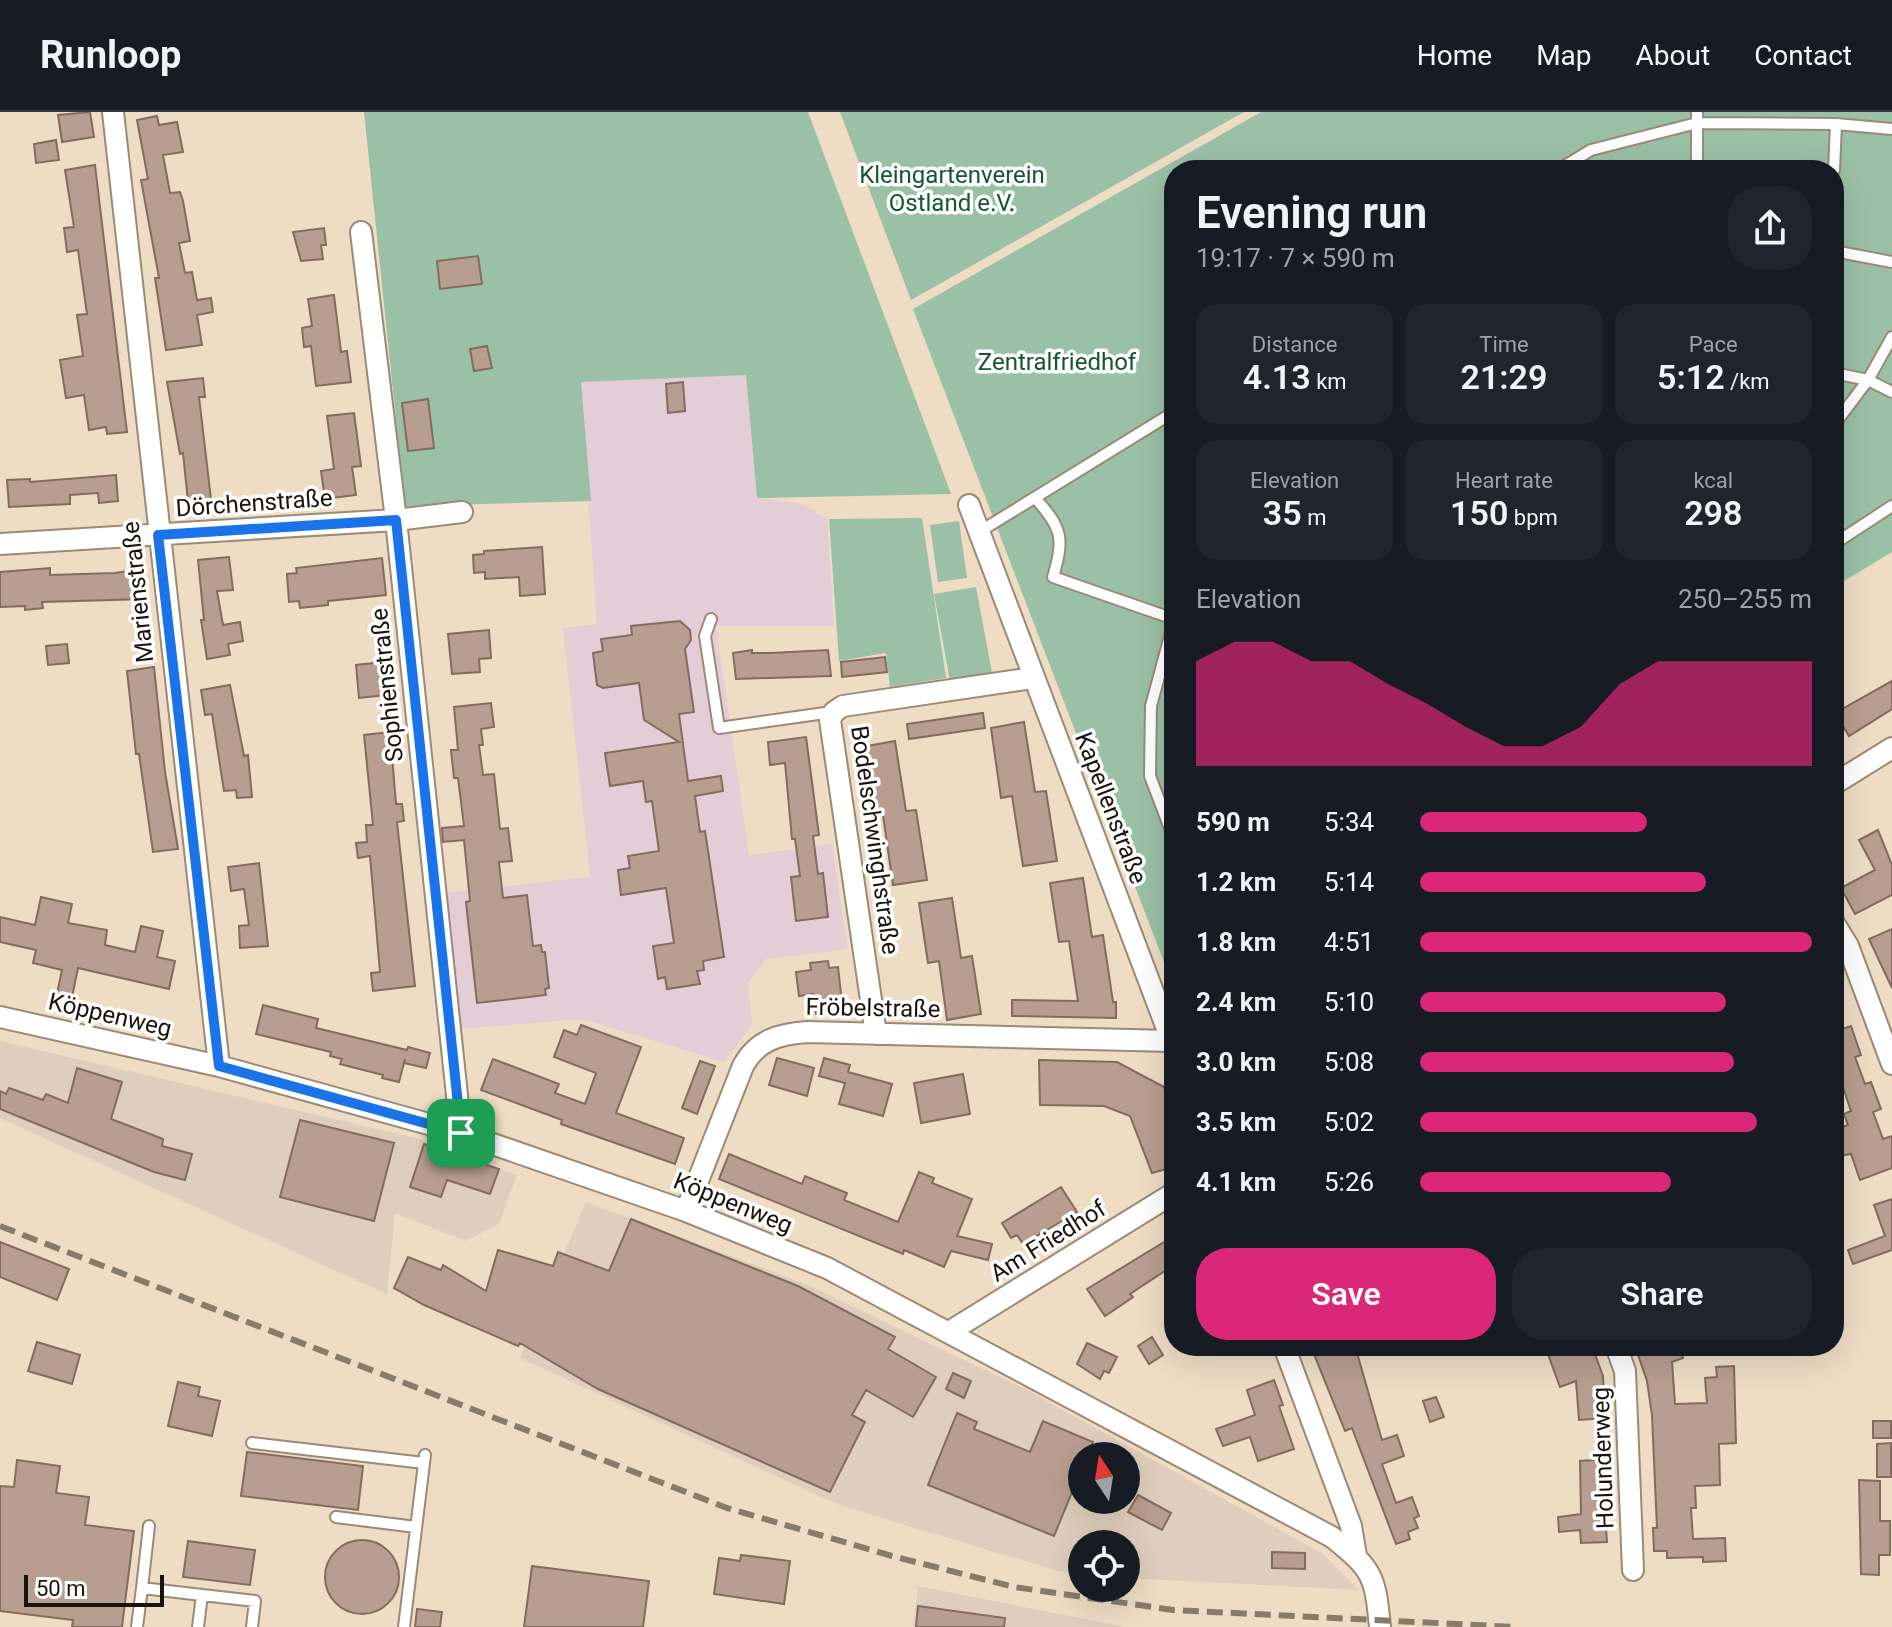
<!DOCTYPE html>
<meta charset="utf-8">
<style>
:root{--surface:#171b24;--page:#20242c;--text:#f1f3f6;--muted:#9ea1a6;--line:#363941;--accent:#db2777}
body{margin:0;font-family:Roboto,sans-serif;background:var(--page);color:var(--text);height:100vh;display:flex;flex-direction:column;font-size:30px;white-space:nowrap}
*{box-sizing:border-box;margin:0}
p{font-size:26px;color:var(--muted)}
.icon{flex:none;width:44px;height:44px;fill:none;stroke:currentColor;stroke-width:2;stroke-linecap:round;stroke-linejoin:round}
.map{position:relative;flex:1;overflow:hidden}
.panel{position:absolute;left:1164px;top:48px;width:680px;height:1196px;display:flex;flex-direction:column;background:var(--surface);border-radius:32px;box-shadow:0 8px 32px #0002}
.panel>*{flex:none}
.needle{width:52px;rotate:348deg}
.fabs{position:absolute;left:1068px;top:1330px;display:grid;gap:16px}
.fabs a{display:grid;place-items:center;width:72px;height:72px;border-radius:50%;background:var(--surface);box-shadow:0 8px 32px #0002;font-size:40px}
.scale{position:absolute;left:24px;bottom:20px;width:140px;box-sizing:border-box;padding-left:8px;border:4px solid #19130b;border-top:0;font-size:22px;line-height:28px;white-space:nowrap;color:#19130b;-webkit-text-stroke:6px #fff;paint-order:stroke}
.pin{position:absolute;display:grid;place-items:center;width:68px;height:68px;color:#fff;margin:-34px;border-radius:16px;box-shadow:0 4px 12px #0006}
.round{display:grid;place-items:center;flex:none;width:84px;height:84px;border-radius:32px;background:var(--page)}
.headline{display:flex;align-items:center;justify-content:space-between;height:136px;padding:0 32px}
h1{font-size:44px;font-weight:600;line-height:60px}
.figures{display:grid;grid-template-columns:repeat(3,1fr);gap:12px;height:136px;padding:8px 32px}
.figures div{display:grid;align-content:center;border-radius:20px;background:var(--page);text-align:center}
.figures b{font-size:34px;font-weight:600}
.figures small{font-size:22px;font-weight:400}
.figures p{font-size:22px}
.chart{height:224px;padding:16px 32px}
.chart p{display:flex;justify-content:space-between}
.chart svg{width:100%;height:144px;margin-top:8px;fill:var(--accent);opacity:.7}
.button{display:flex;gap:16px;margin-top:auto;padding:16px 32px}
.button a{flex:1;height:92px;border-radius:32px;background:var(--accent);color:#fff;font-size:32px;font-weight:600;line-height:92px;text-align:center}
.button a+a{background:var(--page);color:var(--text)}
ul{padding:0 32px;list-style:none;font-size:26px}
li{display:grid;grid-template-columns:128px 96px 1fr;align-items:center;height:60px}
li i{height:20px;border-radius:10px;background:var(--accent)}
header{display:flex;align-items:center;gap:48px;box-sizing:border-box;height:112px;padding:0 40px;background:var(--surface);border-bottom:2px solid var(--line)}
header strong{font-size:38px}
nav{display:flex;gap:44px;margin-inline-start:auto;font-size:28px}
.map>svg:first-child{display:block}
</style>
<header>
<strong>Runloop</strong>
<nav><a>Home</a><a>Map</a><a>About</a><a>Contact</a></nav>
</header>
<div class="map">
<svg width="1892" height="1515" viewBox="0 0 1892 1515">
<rect width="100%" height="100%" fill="#eedcc5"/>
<path fill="#dfcebd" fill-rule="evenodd" d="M0,929L416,1026L517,1063L499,1112L466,1129L395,1101L387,1182L0,1006Z
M586,1090L808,1173L1027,1278L1323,1442L1359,1478L1126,1466V1432H1082V1462L1058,1459L839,1393L520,1246ZM1082,1344H1126V1388H1082Z
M918,1474L1125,1515H913Z"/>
<path fill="#e5cdd8" d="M746,262L757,386L803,392L827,407L834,514H716L749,743L832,732L848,837L766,847L748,871L752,913L724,950L582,907L460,917L445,781L590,765L563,516L597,512L580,270Z"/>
<path fill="#9ac0a5" d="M364,0H808L951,382L757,386L746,263L581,270L591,389L405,394Z
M840,0H1244L911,188Z
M1261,0H1892V440L1834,475V58H1174V876L913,197Z
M922,406L946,566L890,575L886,541L839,549L829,407Z
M959,409L967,466L938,470L930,413Z
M976,475L992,561L950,569L934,482Z"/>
<path fill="#b89e90" stroke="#836b5e" stroke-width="2" d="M90,0L94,25L62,30L58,3Z
M157,4L159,13L177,10L183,40L163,43L170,81L180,80L183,89L190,129L179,131L185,161L192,160L197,188L211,186L213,200L197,203L202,233L166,238L155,166H159L141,68L148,67L137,8Z
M56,28L59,48L36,51L34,32Z
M95,53L127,320L107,322L106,315L89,318L84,283L66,286L60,248L83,244L77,203L87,202L78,138L67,140L64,116L74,115L65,58Z
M324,116L326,133H321L323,147L301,149L293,120Z
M478,144L482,172L440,177L437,149Z
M334,183L341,240L347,239L351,270L316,274L311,234L304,235L302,216L312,214L308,187Z
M487,234L492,256L474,259L470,237Z
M203,266L205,285H199L212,396L189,399L183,341L180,342L167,270Z
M683,270L685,299L668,301L666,272Z
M428,287L434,336L408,339L402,291Z
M354,301L361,354L352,355L356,383L325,387L321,359L334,357L327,304Z
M116,363L118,389L99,391L98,381L70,383V392L9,395L7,368L30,367V370Z
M542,435L545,482L520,484L519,465L485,467V460L474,461L473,443L484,442V439Z
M229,445L233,478L217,479L223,513L240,510L243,529L228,532L230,543L207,547L201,508H204L198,448Z
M382,446L386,483L328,489V493L300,496L299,489L289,490L287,462L297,461L296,456Z
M50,456V463L115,461L142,457L145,487L42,490L43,496L25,498V494L0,495V460Z
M680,509L690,518L691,528L685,537L694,600L679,602L688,669L721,664L723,679L695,684L700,720L705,719L724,845L703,849L704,858L697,859L700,872L667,877L665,865L658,867L653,834L674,831L666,776L621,783L618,758L630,756L628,744L659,739L652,689L646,690L643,669L610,674L605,641L679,630L644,608L639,571L603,576L597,573L593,541L603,539L601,527L632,523L631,514Z
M489,518L491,546L479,547L480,560L452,562L448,522Z
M67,532L69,551L48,553L46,534Z
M752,538V541H771L828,538L831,564L736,567L733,541Z
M885,545L887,560L842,565L841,550Z
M382,550L386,583L359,586L356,553Z
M154,555L165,660L178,737L153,740L139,642H136L127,559Z
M1892,569V597L1849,624L1835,601Z
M230,573L244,644L248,643L252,685L237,686L236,678L224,679L212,602L205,603L201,578Z
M491,591L494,615L481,617L483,633H479L483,663L494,662L500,717L508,716L512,749L499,750L503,786L527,783L533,834L541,833L542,840H545L549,876L545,877L546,883L477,891L466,790L470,789L464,728L443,730L442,716L464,714L458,666H454L451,638H458L454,595Z
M983,601L985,616L909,627L907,612Z
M1024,610L1035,680L1046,679L1057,749L1023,754L1012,684L1001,686L991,616Z
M390,620L396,692H402L404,709L397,710L415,874L373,879L371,861L380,860L370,744L358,746L356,731L367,730L366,713H373L364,623Z
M806,625L819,723L813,724L818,762L823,761L828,805L796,809L791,765L800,764L795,727H792L785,651L770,653L768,630Z
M895,629L906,699L916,698L927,768L893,773L883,703L872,704L861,635Z
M1878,718L1892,753V783L1855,802L1841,776L1875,758L1859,728Z
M259,751L268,834L240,836L239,814L249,813L244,777L231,779L228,755Z
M1083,766L1092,825L1103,823L1113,890H1116V906L1012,904V888L1078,889L1069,829L1059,830L1050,771Z
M41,785L72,792L68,811L107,818L105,833L135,840L141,814L163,819L157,845L175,849L169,877L78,856L72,885L57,882L62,858L33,851L36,838L0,830V805L35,813Z
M952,786L961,846L972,844L981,902L947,908L939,849L928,851L919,791Z
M1892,817V876L1869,827Z
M828,849L829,856L838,855L843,899L816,902L813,882L799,884L796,860L811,858L810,851Z
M263,893L318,907L316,916L407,938L408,935L430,941L426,956L404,951L405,947L399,970L382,966L383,963L340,952L342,947L330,944L331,940L256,922Z
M581,913L641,935L616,1001L684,1026L675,1052L561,1012L562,1008L481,978L493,947L559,972L555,981L585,992L596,961L554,945L564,918L577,923Z
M1851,914L1861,943L1855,945L1865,972L1871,970L1881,997L1873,1000L1883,1027L1892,1024V1056L1860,1068L1851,1042L1834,1045V1018L1848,1013L1844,1002L1851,999L1835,952L1838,951L1834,940V920Z
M777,946L814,956L807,984L769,973Z
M824,946L850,953L848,960L892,972L883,1004L839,992L845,971L819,964Z
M1039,948L1117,950L1164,975L1174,1002V1055L1152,1061L1130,1004L1104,994L1040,993Z
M700,949L715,954L697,1002L682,996Z
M77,956L122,970L111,1007L163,1027L162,1034L192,1042L185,1068L154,1060L0,997V979L6,982L9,976L43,988L46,982L68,991Z
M963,962L970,1002L921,1011L914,971Z
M300,1008L394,1031L374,1109L280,1085Z
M424,1032L499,1057L490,1082L447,1068L441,1085L410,1075Z
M729,1042L802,1072L805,1064L847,1081L844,1088L898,1110L919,1060L934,1066L932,1071L972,1087L957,1124L992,1132L988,1148L951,1139L944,1155L904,1138L903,1142L719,1067Z
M1061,1075L1077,1100L1023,1132L1017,1123L1011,1126L1002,1111Z
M1892,1087V1138L1853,1152L1848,1138L1885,1124L1874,1093Z
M631,1107L798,1174L895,1225L888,1237L936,1265L913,1305L866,1278L852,1303L865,1310L830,1380L598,1277L520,1231L518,1234L424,1193L394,1176L408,1145L441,1158L443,1153L486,1179L498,1138L553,1154L558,1140L609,1159Z
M1174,1124V1153L1130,1182L1133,1185L1105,1204L1087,1177Z
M0,1130L69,1157L57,1188L0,1165Z
M1152,1225L1163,1243L1149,1252L1138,1234Z
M37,1230L80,1243L72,1272L28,1259Z
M1087,1231L1117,1245L1109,1261L1104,1259L1100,1267L1077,1252Z
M1338,1234H1355L1382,1328L1397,1323L1404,1344L1382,1352L1396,1391L1412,1385L1419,1404L1414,1406L1418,1416L1408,1420L1410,1427L1396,1432L1352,1316L1345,1319L1314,1242Z
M1545,1234H1592L1603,1264L1605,1306L1579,1308L1576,1269L1560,1275Z
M1635,1234H1679L1683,1246L1672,1250L1675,1292L1707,1291L1705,1266L1717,1265L1716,1255L1734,1254L1736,1331L1719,1332L1720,1373L1695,1374L1696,1396H1691L1693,1427L1725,1426L1726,1449L1703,1450V1445L1667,1446V1439H1654L1653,1416H1657L1652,1303L1647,1269Z
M953,1261L971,1269L964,1286L946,1277Z
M1274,1268L1283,1293L1279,1294L1294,1337L1258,1349L1250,1325L1223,1334L1216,1317L1255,1303L1247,1278Z
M178,1270L200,1275L198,1284L220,1289L212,1324L168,1314Z
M1436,1285L1444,1305L1430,1310L1423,1289Z
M957,1301L977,1310L974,1317L1030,1340L1043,1309L1093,1330L1087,1344H1082V1356L1054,1424L928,1373Z
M1873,1309H1891V1326H1873Z
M1891,1331V1365H1877V1332Z
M247,1340L363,1354L358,1398L241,1384Z
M1608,1347L1609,1374H1603L1607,1430L1581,1431L1580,1418L1559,1420L1558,1405L1581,1402L1580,1349Z
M17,1348L60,1354L56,1381L89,1385L85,1413L134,1419L122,1515H72L73,1508L0,1499V1374L14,1375Z
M1859,1368L1880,1369V1409H1890V1443H1879V1463L1861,1462Z
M1138,1383L1171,1401L1162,1418L1128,1400Z
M325 1465a37 37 0 1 1 74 0a37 37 0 1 1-74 0Z
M188,1429L255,1438L250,1473L183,1465Z
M1272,1440L1305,1441V1457L1272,1456Z
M741,1443L790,1449L784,1492L714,1482L719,1446L740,1449Z
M532,1454L649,1469L643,1515H524Z
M918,1494L1005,1506L1004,1515H916Z
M417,1497L442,1500L440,1515H415Z"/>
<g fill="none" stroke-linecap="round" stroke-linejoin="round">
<g stroke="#9b8a75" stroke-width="14">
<path id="service" d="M1558,58L1591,38L1697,11L1836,12L1892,17
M1697,58V0
M1834,58L1836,12
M1834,139L1892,150
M1834,261L1868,268L1892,280
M1834,313L1868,268L1892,225
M1036,387C1063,417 1064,427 1053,465L1174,507
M979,420L1174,300
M1834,432L1892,394
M711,507L705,524L719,616L832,600
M1174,509L1151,594L1150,664L1174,727
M252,1331L424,1351
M336,1405L416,1415
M142,1476L149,1414
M137,1515L142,1476L202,1483
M198,1515L202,1483L255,1489L252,1515
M404,1515L425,1343"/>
</g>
<g stroke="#9b8a75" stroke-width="24">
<path id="minor" d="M113,0L219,954
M361,120L396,408L461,1021
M969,393L1174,935
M0,432L396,408L462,400
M1834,672L1892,636
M1834,811L1848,834L1892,952
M0,905L219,954L461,1021L686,1099L827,1156L1332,1425C1373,1458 1375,1463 1380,1515
M876,922L830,608L834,600L843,594L1033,566
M686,1099L743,954C757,928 779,922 807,920L1172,929
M949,1220L1174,1081
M1284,1234L1351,1414L1356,1444
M1616,1234L1625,1259L1633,1458"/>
</g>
<use href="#service" stroke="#fff" stroke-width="10"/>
<use href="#minor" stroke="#fff" stroke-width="20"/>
<path stroke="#877b6b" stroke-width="6" stroke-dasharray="16 8" stroke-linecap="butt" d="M0,1114L727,1396L892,1444L1014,1475L1173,1498L1517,1515"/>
</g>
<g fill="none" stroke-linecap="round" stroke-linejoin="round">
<g stroke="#fff" stroke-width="16">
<path id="route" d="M396,408L453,945L461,1021L219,954L158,423Z"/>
</g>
<use href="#route" stroke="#1a73e8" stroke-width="10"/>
</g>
<g text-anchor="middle" stroke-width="7" stroke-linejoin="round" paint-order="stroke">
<g font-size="24" fill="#145632" stroke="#fff">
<text x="952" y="71">Kleingartenverein<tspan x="952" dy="28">Ostland e.V.</tspan></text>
<text x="1057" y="258">Zentralfriedhof</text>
</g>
<g font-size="24" fill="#19130b" stroke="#fff">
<text transform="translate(254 391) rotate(-4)" y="8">Dörchenstraße</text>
<text transform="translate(138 480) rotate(-96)" y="8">Marienstraße</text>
<text transform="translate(387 573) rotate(-96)" y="8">Sophienstraße</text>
<text transform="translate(1111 696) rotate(69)" y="8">Kapellenstraße</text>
<text transform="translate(875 728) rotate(82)" y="8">Bodelschwinghstraße</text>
<text transform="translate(873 896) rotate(1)" y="8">Fröbelstraße</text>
<text transform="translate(110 903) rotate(13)" y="8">Köppenweg</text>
<text transform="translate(733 1091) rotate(22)" y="8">Köppenweg</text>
<text transform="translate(1048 1129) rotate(-32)" y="8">Am Friedhof</text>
<text transform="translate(1603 1346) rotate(-92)" y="8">Holunderweg</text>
</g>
</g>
</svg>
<div class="fabs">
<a><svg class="needle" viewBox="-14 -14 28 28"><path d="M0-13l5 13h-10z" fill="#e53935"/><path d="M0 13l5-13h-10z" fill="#9ea1a6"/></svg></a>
<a><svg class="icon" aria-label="locate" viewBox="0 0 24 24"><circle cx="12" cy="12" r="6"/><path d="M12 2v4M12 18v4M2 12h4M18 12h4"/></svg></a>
</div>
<div class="scale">50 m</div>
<div class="pin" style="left:461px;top:1021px;background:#1e9e55"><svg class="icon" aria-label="arrive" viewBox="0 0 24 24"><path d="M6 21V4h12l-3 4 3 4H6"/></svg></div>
<section class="panel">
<div class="headline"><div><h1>Evening run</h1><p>19:17 · 7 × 590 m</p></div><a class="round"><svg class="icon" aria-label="share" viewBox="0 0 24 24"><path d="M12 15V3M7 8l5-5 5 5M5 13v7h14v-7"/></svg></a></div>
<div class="figures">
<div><p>Distance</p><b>4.13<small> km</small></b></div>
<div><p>Time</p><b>21:29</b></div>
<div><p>Pace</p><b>5:12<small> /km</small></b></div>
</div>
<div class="figures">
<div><p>Elevation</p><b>35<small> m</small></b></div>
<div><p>Heart rate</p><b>150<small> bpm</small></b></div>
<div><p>kcal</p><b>298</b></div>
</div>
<div class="chart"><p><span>Elevation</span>250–255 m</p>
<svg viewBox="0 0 160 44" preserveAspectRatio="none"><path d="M0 44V12L10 6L20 6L30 12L40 12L50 19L60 25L70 32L80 38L90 38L100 32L110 19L120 12L130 12L140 12L150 12L160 12V44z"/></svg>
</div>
<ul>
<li><b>590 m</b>5:34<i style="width:58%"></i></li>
<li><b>1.2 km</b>5:14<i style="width:73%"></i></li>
<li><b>1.8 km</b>4:51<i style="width:100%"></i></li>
<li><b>2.4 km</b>5:10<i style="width:78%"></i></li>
<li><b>3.0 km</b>5:08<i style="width:80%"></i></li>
<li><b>3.5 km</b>5:02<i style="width:86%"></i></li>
<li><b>4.1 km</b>5:26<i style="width:64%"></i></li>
</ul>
<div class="button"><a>Save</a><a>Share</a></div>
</section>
</div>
